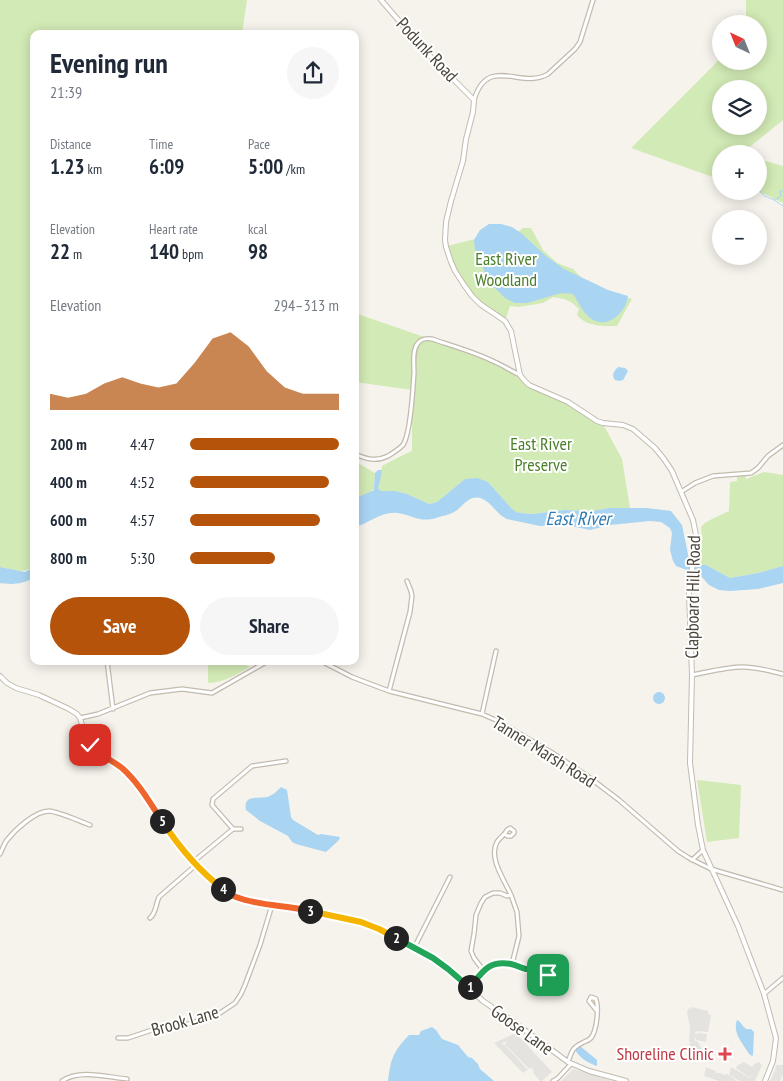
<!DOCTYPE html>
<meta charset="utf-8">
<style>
:root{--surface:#fff;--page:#f6f6f7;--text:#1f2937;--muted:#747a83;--accent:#b45309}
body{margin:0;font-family:"PT Sans Narrow",sans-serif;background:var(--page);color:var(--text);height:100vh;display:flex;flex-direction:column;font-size:19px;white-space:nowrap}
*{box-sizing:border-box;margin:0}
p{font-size:16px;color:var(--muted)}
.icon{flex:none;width:28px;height:28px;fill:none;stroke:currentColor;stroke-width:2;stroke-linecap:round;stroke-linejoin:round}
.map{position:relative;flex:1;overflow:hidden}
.sheet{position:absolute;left:30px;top:30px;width:329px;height:635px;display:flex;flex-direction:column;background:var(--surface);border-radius:10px;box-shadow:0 2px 12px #0003}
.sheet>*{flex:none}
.needle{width:32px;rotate:317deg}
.buttons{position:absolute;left:712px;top:15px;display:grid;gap:10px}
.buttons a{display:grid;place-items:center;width:55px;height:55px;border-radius:50%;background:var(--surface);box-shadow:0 2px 12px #0003;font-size:25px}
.pin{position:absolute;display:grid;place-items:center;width:42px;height:42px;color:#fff;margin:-21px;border-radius:10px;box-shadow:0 2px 8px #0006}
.km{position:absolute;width:25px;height:25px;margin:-12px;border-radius:50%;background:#222;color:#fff;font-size:14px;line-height:25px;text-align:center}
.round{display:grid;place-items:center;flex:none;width:52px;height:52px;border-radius:26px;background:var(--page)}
.overview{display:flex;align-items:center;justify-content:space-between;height:85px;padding:0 20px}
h1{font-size:28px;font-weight:800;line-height:38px}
.stats{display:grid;grid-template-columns:repeat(3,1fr);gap:8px;height:85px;padding:5px 20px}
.stats div{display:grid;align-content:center}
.stats b{font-size:21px;font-weight:800}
.stats small{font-size:14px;font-weight:400}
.stats p{font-size:14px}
.chart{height:140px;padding:10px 20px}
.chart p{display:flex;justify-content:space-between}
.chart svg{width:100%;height:90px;margin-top:5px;fill:var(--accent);opacity:.7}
.button{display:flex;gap:10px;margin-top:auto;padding:10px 20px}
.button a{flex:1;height:58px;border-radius:30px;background:var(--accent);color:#fff;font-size:20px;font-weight:800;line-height:58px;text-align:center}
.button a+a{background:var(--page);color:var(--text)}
ul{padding:0 20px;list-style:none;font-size:16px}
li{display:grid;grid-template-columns:80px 60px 1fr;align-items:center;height:38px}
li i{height:12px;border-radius:6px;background:var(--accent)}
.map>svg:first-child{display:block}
</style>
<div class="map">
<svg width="783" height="1081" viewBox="0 0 783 1081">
<rect width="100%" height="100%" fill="#f6f3ec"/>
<path fill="#e6e2dd" d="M573,1069L613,1081H561Z"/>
<path fill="#d2eab5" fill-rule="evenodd" d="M0,0H247L242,34H34V566C24,575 12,569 0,567Z
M746,0H783V120L742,153L743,154H721V180L631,148L721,58V61H759V24H746ZM721,89H759V126H721Z
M759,159L783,166V203L758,191Z
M523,228H531L543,250L557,263L573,269L582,278L604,290L632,299L617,326C604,326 586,327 577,315L579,309C570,300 566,299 553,297L543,303L518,307L510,306L505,321C484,305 461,288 451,262C449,257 448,252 447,246L504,232H518Z
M355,313L427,338L468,351L520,375L529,385L568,402L603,424L622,459L630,508H610L592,511L564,510L533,514L521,513L515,512L511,508L488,482L465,479L437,502L429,504L407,494L395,491H381L378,488L380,481L382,466L399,457L412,451V390L355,382Z
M358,463L375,473L374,489L370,492L355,498V464Z
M764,472L783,475V566L758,573L730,578L706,565L696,564L702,542L701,527L706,522L729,511L730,482L737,481V475L745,474L746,479Z
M208,661H237L250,667C237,674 224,683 208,683Z
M697,780L741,785L739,838L707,842Z"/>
<path fill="#e5e3e0" d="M692,1007L708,1011V1014L711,1015L708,1032L697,1031L695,1033L696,1035L698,1033L707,1034L706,1042L696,1040V1038H695V1042L697,1041L702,1049L700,1050L701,1053L703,1054L700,1060L696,1056L689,1044L691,1042H689L690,1027L687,1013L688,1008L691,1009Z
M516,1033L552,1072L542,1081H540L533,1073L534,1072L532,1068L529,1069L505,1044L507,1041L502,1043V1045L504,1044L528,1070L526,1071L523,1073L494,1043Z
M744,1062L752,1067L754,1064L759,1062L762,1065L755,1081H740L729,1075L731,1067L750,1078L751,1075L749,1077L736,1068L738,1065Z
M776,1065H783V1074L780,1081H770L775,1071Z
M706,1067L716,1071V1073H721L723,1075L727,1074L737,1081H719L704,1076Z"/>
<path fill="#a9d4f2" d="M489,224H501L512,227L521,233L546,256L564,269L608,290L628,296C627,300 626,305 624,308C615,322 599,328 587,315C581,309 578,301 573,294L561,293L527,303H515L505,298L489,282L475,250L474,240L480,230Z
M618,367L625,368L628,371L623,380L619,381L615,380C611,375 614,371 618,367Z
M378,470H382L380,481L378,488L381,491H395L407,494L429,504L437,502L465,479L477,478L488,482L511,508L516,512L521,513L533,514L564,510L592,511L610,508H647L671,511L682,525L689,559L696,564L706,565L730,578L758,573L783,566V583L758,589L730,591L719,590L709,585L700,575L676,566L673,561L670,550L672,533L670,528L661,522L650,521L610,525L590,530L562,524L540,526L507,519C497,515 491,501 480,498C468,495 463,507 454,512C449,515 441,516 436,518C420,523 412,515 398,513C381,511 370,523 355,527V498L370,492L374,490L375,473Z
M34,566V578C21,584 14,585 0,583V567L25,572L31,569Z
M653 698a6 6 0 1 1 12 0a6 6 0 1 1-12 0Z
M281,787L287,790L291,817L293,820L318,835L321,834L340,837L339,840L326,852L296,844L292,842L288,836L260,821L246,810C243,794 258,799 267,797C272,796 277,791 281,787Z
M737,1020C743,1023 743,1031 751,1029L754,1032L753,1055L752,1056L749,1054C743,1043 732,1033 737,1020Z
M432,1027L436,1030L442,1039L458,1045L468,1057L472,1058L478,1064L480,1069L494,1081H388C391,1058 393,1052 409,1035H419L421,1031Z
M580,1046L597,1060V1066C588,1063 578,1057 575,1049Z"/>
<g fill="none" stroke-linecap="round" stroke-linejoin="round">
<path stroke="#a9d4f2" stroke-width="1" d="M759,190C764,197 765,196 772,199C777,201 779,204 783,206
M728,193L738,192L741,197L745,191
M775,200L781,196L780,191H783"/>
<g stroke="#c2bbae" stroke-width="5.5">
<path id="minor" d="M474,100C488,54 521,90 548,74L575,49L580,42L593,0
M355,454C366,459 376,462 388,456C393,453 399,449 403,445C411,433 413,388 414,373C414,364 412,350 418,343C421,339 427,338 432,339C453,346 475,352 495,362C504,366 511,371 520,375
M681,492L695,483L713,476L751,473L758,468L768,456L783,445
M107,661L113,709
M321,661L352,677L389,691L482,714L498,721L551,752L586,775L619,800L678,851L689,858L711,869L783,890
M692,675C708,672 726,667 743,667C757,667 770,671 783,674
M389,691L410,612L412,596L411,591L407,581
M482,714L496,651
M80,718L98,714L150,693L182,689L212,693L268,661
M233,829H241
M505,834L507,836H511L514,833V831L510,828L507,830C505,835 500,837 497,842C488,858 505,881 511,895
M0,854C2,850 4,844 7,840C15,830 35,811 49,811C60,812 79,821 90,825
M692,860L703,850
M193,862L233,829L212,805L213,799L252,766L286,761
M150,918C156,914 156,903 159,897L196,865
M414,948L450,877
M483,970L474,958L471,951L474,934L476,915L481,903L485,897L493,893H500L507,896L511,895L517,912L519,936L512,964
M470,988C482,972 488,960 511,964C516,965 522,968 527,969C529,969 532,968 535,968C542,968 546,973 551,978L552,982L556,983L557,979L556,977L551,978
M764,994L783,978
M118,1038H128L155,1029L174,1025H185L205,1019L220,1013L235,1003L241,994L245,985L260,945L272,905
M568,1062C572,1050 573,1047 584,1042C587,1041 589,1040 591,1038C597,1030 599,1008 596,999L591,997L589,1001L597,1011
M62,1081C80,1069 106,1077 127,1079
M553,1081L558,1078L571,1064"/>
</g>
<g stroke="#c2bbae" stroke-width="6">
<path id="tertiary" d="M381,0L427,53L474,100L473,112L466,139L463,161L451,201L446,222L445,240L446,247L451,262L455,271L464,285L472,296L480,304L505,321L511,331L520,375L524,380L529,385L568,402L597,421L603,423L623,425L633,429L655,448L664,459L672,471L693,520L697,540L696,551L690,578L689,593L692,675L690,763L698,825L703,850L738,926L764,994L776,1038L773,1061L765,1081
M0,676L7,683L16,688L39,695L69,709L77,714L80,718L86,738L90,745L94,749L115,762L134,780L144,792L175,840L185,853L196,865L222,889L235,896L251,901L296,908L339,917L361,922L379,929L433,958L448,969L483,1001L511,1020L568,1062L589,1071L626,1081"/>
</g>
<use href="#minor" stroke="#fff" stroke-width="3"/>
<use href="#tertiary" stroke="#fff" stroke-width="4"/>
</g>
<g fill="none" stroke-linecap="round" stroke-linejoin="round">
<g stroke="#fff" stroke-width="10">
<path id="split-1" d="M470,987C483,971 489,960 511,964C516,965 521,968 526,969C538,970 537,965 548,975"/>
</g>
<g stroke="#fff" stroke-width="10">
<path id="split-2" d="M396,938L433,958L448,969L470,988V987"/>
</g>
<g stroke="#fff" stroke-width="10">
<path id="split-3" d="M310,911L361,922L379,929L396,938"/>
</g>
<g stroke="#fff" stroke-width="10">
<path id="split-4" d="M223,889C227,891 231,895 236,897C259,906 286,905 310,911"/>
</g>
<g stroke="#fff" stroke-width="10">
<path id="split-5" d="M162,821C179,847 198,870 223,889"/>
</g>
<g stroke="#fff" stroke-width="10">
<path id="split-6" d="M90,745C99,755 112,760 122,768C139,783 150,803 162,821"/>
</g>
<use href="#split-1" stroke="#22a559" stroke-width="6"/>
<use href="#split-2" stroke="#22a559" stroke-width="6"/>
<use href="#split-3" stroke="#f5b400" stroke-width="6"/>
<use href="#split-4" stroke="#f0652b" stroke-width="6"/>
<use href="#split-5" stroke="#f5b400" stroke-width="6"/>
<use href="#split-6" stroke="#f0652b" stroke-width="6"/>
</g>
<path fill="#e0444e" stroke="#fff" stroke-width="2" d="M722.5 1046.5h5v5h5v5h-5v5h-5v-5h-5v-5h5z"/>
<g text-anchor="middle" stroke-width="4" stroke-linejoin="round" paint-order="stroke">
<g font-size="18" fill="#4b4439" stroke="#fff">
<text transform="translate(427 50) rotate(47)" y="6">Podunk Road</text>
<text transform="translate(693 597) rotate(-89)" y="6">Clapboard Hill Road</text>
<text transform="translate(544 752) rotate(32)" y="6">Tanner Marsh Road</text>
<text transform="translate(185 1021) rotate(-16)" y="6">Brook Lane</text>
<text transform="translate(522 1030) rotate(36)" y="6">Goose Lane</text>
</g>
<g font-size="18" fill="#4a7f2a" stroke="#fff">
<text x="506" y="265">East River<tspan x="506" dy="21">Woodland</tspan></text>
<text x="541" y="450">East River<tspan x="541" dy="21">Preserve</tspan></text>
</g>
<g font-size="18" fill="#be3a42" stroke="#fff" text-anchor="end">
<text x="714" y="1060">Shoreline Clinic</text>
</g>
<g font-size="19" font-style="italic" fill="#2e7ab2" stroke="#fff">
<text x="578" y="525">East River</text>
</g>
</g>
</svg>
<div class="buttons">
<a><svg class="needle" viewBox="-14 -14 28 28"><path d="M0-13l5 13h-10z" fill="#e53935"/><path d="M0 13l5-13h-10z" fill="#747a83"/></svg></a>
<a><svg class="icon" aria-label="layers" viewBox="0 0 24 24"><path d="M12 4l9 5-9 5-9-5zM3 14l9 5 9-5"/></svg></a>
<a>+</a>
<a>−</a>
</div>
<div class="pin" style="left:548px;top:975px;background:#1e9e55"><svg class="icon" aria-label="arrive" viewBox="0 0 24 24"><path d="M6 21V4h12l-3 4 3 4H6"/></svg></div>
<div class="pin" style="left:90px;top:745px;background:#d93025"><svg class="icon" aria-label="check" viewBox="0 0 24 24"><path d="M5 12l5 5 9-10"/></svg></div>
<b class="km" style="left:470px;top:987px">1</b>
<b class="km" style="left:396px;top:938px">2</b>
<b class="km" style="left:310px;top:911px">3</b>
<b class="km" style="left:223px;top:889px">4</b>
<b class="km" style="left:162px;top:821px">5</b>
<section class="sheet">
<div class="overview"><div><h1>Evening run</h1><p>21:39</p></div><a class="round"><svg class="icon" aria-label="share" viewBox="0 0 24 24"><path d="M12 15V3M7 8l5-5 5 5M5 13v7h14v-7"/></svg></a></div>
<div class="stats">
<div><p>Distance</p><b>1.23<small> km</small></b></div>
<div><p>Time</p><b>6:09</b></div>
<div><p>Pace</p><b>5:00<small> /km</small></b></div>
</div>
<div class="stats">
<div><p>Elevation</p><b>22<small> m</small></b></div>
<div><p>Heart rate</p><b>140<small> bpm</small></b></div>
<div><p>kcal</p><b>98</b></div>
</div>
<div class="chart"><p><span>Elevation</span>294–313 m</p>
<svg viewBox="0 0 160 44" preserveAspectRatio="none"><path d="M0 44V36L10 38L20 36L30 31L40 28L50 31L60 33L70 31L80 21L90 9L100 6L110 13L120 25L130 33L140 36L150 36L160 36V44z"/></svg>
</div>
<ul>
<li><b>200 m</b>4:47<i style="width:100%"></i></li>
<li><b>400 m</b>4:52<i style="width:93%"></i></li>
<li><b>600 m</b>4:57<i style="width:87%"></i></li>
<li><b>800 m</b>5:30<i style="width:57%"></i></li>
</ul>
<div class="button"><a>Save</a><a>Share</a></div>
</section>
</div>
